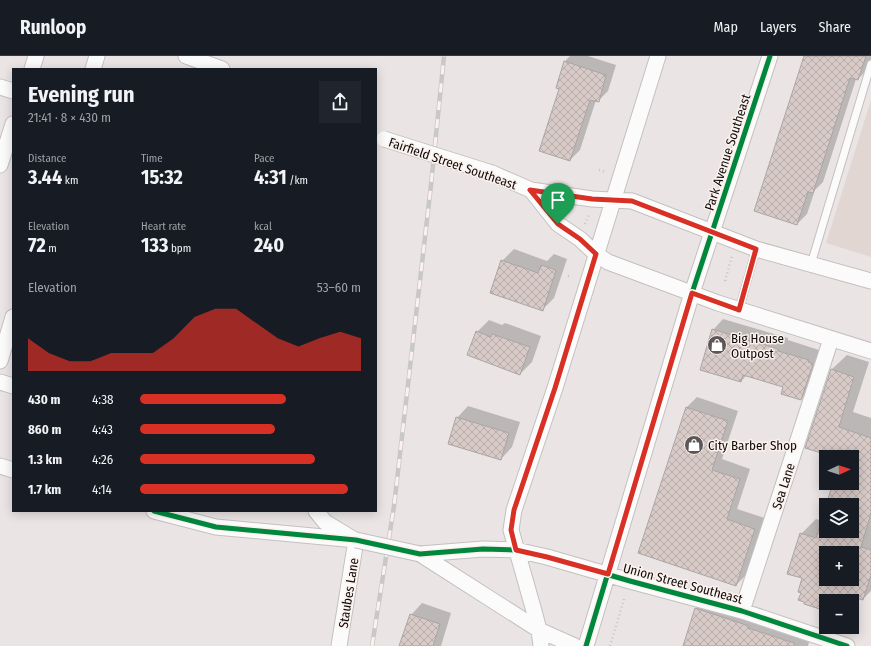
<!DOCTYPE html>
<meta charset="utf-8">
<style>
:root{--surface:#171b24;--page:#20242c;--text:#f1f3f6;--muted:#9ea1a6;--line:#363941;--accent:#d93025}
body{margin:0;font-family:"Fira Sans Condensed",sans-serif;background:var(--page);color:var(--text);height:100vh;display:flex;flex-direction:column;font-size:15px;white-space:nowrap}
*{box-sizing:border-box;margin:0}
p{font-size:13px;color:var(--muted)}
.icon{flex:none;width:22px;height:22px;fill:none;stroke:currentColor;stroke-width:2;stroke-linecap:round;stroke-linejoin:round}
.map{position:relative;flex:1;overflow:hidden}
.details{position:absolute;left:12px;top:12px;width:365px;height:444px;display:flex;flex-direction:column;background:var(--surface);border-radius:0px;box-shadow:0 2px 10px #0003}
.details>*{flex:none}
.needle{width:26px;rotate:86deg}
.tools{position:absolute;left:819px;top:394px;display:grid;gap:8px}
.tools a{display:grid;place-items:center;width:40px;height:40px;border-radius:0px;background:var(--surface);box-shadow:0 2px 10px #0003;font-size:20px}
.pin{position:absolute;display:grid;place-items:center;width:34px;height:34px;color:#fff;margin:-41px -17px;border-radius:50% 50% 50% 0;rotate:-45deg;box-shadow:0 0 4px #0007}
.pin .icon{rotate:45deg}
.round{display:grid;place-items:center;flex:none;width:42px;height:42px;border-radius:0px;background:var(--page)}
.head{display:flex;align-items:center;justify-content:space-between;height:68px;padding:0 16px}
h1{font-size:22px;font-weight:700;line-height:30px}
.metrics{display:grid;grid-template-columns:repeat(3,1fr);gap:6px;height:68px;padding:4px 16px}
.metrics div{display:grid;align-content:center}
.metrics b{font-size:20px;font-weight:700}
.metrics small{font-size:11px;font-weight:400}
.metrics p{font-size:11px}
.chart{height:112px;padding:8px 16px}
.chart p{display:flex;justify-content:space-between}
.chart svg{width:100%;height:72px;margin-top:4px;fill:var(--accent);opacity:.7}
ul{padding:0 16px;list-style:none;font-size:13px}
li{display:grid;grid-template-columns:64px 48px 1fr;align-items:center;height:30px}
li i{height:10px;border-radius:5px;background:var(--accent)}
header{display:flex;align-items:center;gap:24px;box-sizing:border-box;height:56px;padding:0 20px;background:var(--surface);border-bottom:1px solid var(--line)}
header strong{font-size:19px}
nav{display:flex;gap:22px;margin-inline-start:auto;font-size:14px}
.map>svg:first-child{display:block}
</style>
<header>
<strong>Runloop</strong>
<nav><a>Map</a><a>Layers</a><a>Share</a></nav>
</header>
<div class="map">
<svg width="871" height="590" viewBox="0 0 871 590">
<defs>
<pattern id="building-cross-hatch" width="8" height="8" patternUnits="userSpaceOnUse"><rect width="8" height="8" fill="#d8cac6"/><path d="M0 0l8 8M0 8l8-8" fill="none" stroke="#b8aca9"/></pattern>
</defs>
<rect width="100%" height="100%" fill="#eae5e4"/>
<path fill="#e2d6d2" d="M871,44V201L826,187Z"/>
<path fill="#0003" fill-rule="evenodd" d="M570,0H588L616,9L608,35L598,45L596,44L580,94L570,104L560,32L565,5Z
M805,0H871V4L868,13L858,23H856L823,126L815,134L807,158L797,168Z
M514,193L547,205L554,198L567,203L554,242L542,254L502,205Z
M723,263L788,282V284L819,294V295L824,297L812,332L801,343L784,330L747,319L741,325L713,274Z
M489,264L502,269L505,267L541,280L532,306L520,318L477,276Z
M847,299L869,306L853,356L871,362V535L863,543L854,540L850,545H826V554L802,536L803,522L801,478L816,463L822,465L826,453V475H852V449H827L834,427H852V401H838L831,314ZM826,497H852V523H826Z
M697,341L738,355L722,403L750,413L737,453L765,462L747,518L736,529L686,352Z
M468,350L520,366L512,391L501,403L457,362Z
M704,545L810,582L808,590H684L696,552Z
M422,547L451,557L441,590H400L411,559Z"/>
<path fill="url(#building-cross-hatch)" stroke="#aaa6a5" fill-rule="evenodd" d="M804,0H866L858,24L850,22L813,137L808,136L797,169L754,155Z
M564,5L606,19L599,46L590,44L570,105L539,95L559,33L556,32Z
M501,204L538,217L541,209L556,214L543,255L490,237Z
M712,273L778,293V295L809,304L808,306L813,308L801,344L781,338L783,331L743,319L741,326L700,314Z
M476,275L491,281L492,278L530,291L520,319L467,299Z
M831,313L854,321L839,371L871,382V457L861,491L871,494V519L863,544L845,539L843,545H826V555L804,548V546L798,544L801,537L798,536L802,522L787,518L800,477L816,482L826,449V475H852V449H826L833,427H852V401H834L805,392ZM826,497H852V523H826Z
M686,351L728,365L712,414L740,423L727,463L755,473L736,530L638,497Z
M456,361L509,377L501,404L448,388Z
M695,552L749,570L748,572L794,587V590H683Z
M410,558L440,568L433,590H399Z"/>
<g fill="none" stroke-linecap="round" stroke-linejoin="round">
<g stroke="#c4c0bf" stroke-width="9">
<path id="lane" d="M811,208L871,8
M739,254L756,193"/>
</g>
<g stroke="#c4c0bf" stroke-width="17">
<path id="street" d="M186,0L222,13
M32,13L36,0
M93,13L97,0
M0,31L13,35
M0,109L13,68
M492,117L531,134L592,143L632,145L756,193L871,225
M531,134L558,168L580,183L596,198L608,206L718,247L871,295
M0,305L13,261
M0,326L13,330
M0,410L13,414
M154,455L216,471L356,484
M316,455L325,466L353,483
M420,498L483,493L516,494L547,501L630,525L742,555L847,590
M420,498L539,574L575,590
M742,555L831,283
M339,590L356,484
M541,590L539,574L534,555L511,474L514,454L555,332L658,0
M586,590L692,237L770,0"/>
</g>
<path stroke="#c7c6c5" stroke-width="2.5" stroke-dasharray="1 3" stroke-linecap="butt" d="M599,114L606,116
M585,168L589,158
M568,220L572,221
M725,225L732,200
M610,590L625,540"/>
<use href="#lane" stroke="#fcfbfb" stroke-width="7"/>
<use href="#street" stroke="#fcfbfb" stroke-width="15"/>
<g stroke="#c9c7c7" stroke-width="4.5">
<path id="rail" d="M372,590L394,450L431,129L444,0"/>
</g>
<use href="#rail" stroke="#fbf1ed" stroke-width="3" stroke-dasharray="9" stroke-linecap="butt"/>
<g stroke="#c4c0bf" stroke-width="17" stroke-linecap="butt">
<path id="street-bridge" d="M384,83L492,117
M356,484L420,498"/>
</g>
<use href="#street-bridge" stroke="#fcfbfb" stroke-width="15"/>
<g stroke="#fbf1ed" stroke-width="8">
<path id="cycleway" d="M154,455L216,471L356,484L420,498L483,493L516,494L547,501L630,525L742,555L847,590
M586,590L692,237L770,0"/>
</g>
<use href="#cycleway" stroke="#00873e" stroke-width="5"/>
</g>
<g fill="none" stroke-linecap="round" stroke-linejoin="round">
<g stroke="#fff" stroke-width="8">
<path id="route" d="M530,134L592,143L632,145L756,193L739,254L692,237L608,518L547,501L516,494L511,474L514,454L555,332L596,198L580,183L558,168Z"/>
</g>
<use href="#route" stroke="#d93025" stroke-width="5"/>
</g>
<defs>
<g id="shop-disc" transform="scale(1)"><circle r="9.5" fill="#5c5756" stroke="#fbf1ed"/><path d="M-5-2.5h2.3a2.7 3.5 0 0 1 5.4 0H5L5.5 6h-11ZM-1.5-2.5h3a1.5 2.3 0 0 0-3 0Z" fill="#fff"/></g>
</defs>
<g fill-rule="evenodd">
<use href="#shop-disc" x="717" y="289"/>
<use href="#shop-disc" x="694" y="389"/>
</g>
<g text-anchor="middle" stroke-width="3" stroke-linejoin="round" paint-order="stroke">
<g font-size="13" fill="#0f0b0a" stroke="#fbf1ed">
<text transform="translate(727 96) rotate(-72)" y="5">Park Avenue Southeast</text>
<text transform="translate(453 107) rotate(19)" y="5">Fairfield Street Southeast</text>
<text transform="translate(783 430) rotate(-72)" y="5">Sea Lane</text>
<text transform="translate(683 527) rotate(15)" y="5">Union Street Southeast</text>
<text transform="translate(348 537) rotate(-81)" y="5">Staubes Lane</text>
</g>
<g font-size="13" fill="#0f0b0a" stroke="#fbf1ed" text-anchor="start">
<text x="731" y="287">Big House<tspan x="731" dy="15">Outpost</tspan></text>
<text x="708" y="394">City Barber Shop</text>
</g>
</g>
</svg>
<div class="tools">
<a><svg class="needle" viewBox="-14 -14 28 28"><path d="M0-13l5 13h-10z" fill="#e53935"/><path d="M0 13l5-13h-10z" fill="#9ea1a6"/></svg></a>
<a><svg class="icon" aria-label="layers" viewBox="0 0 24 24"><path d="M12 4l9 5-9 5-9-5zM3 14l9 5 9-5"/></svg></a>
<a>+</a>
<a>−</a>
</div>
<div class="pin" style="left:558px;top:168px;background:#1e9e55"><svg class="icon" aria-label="arrive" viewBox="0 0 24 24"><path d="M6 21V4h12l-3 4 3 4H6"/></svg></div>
<section class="details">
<div class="head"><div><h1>Evening run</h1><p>21:41 · 8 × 430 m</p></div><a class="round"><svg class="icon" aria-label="share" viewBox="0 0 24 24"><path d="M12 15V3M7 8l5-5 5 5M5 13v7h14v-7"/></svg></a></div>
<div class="metrics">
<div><p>Distance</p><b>3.44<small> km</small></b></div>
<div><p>Time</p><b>15:32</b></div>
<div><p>Pace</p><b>4:31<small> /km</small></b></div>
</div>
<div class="metrics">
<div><p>Elevation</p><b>72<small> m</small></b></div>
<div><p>Heart rate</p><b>133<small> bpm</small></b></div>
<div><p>kcal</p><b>240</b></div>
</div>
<div class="chart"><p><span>Elevation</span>53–60 m</p>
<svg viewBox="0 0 160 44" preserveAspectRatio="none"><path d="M0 44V24L10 33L20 38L30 38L40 33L50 33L60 33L70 24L80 11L90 6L100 6L110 15L120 24L130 29L140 24L150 20L160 24V44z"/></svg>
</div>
<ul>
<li><b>430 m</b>4:38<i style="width:66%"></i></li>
<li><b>860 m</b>4:43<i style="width:61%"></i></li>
<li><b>1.3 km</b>4:26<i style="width:79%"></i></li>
<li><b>1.7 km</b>4:14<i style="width:94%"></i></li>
</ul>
</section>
</div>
